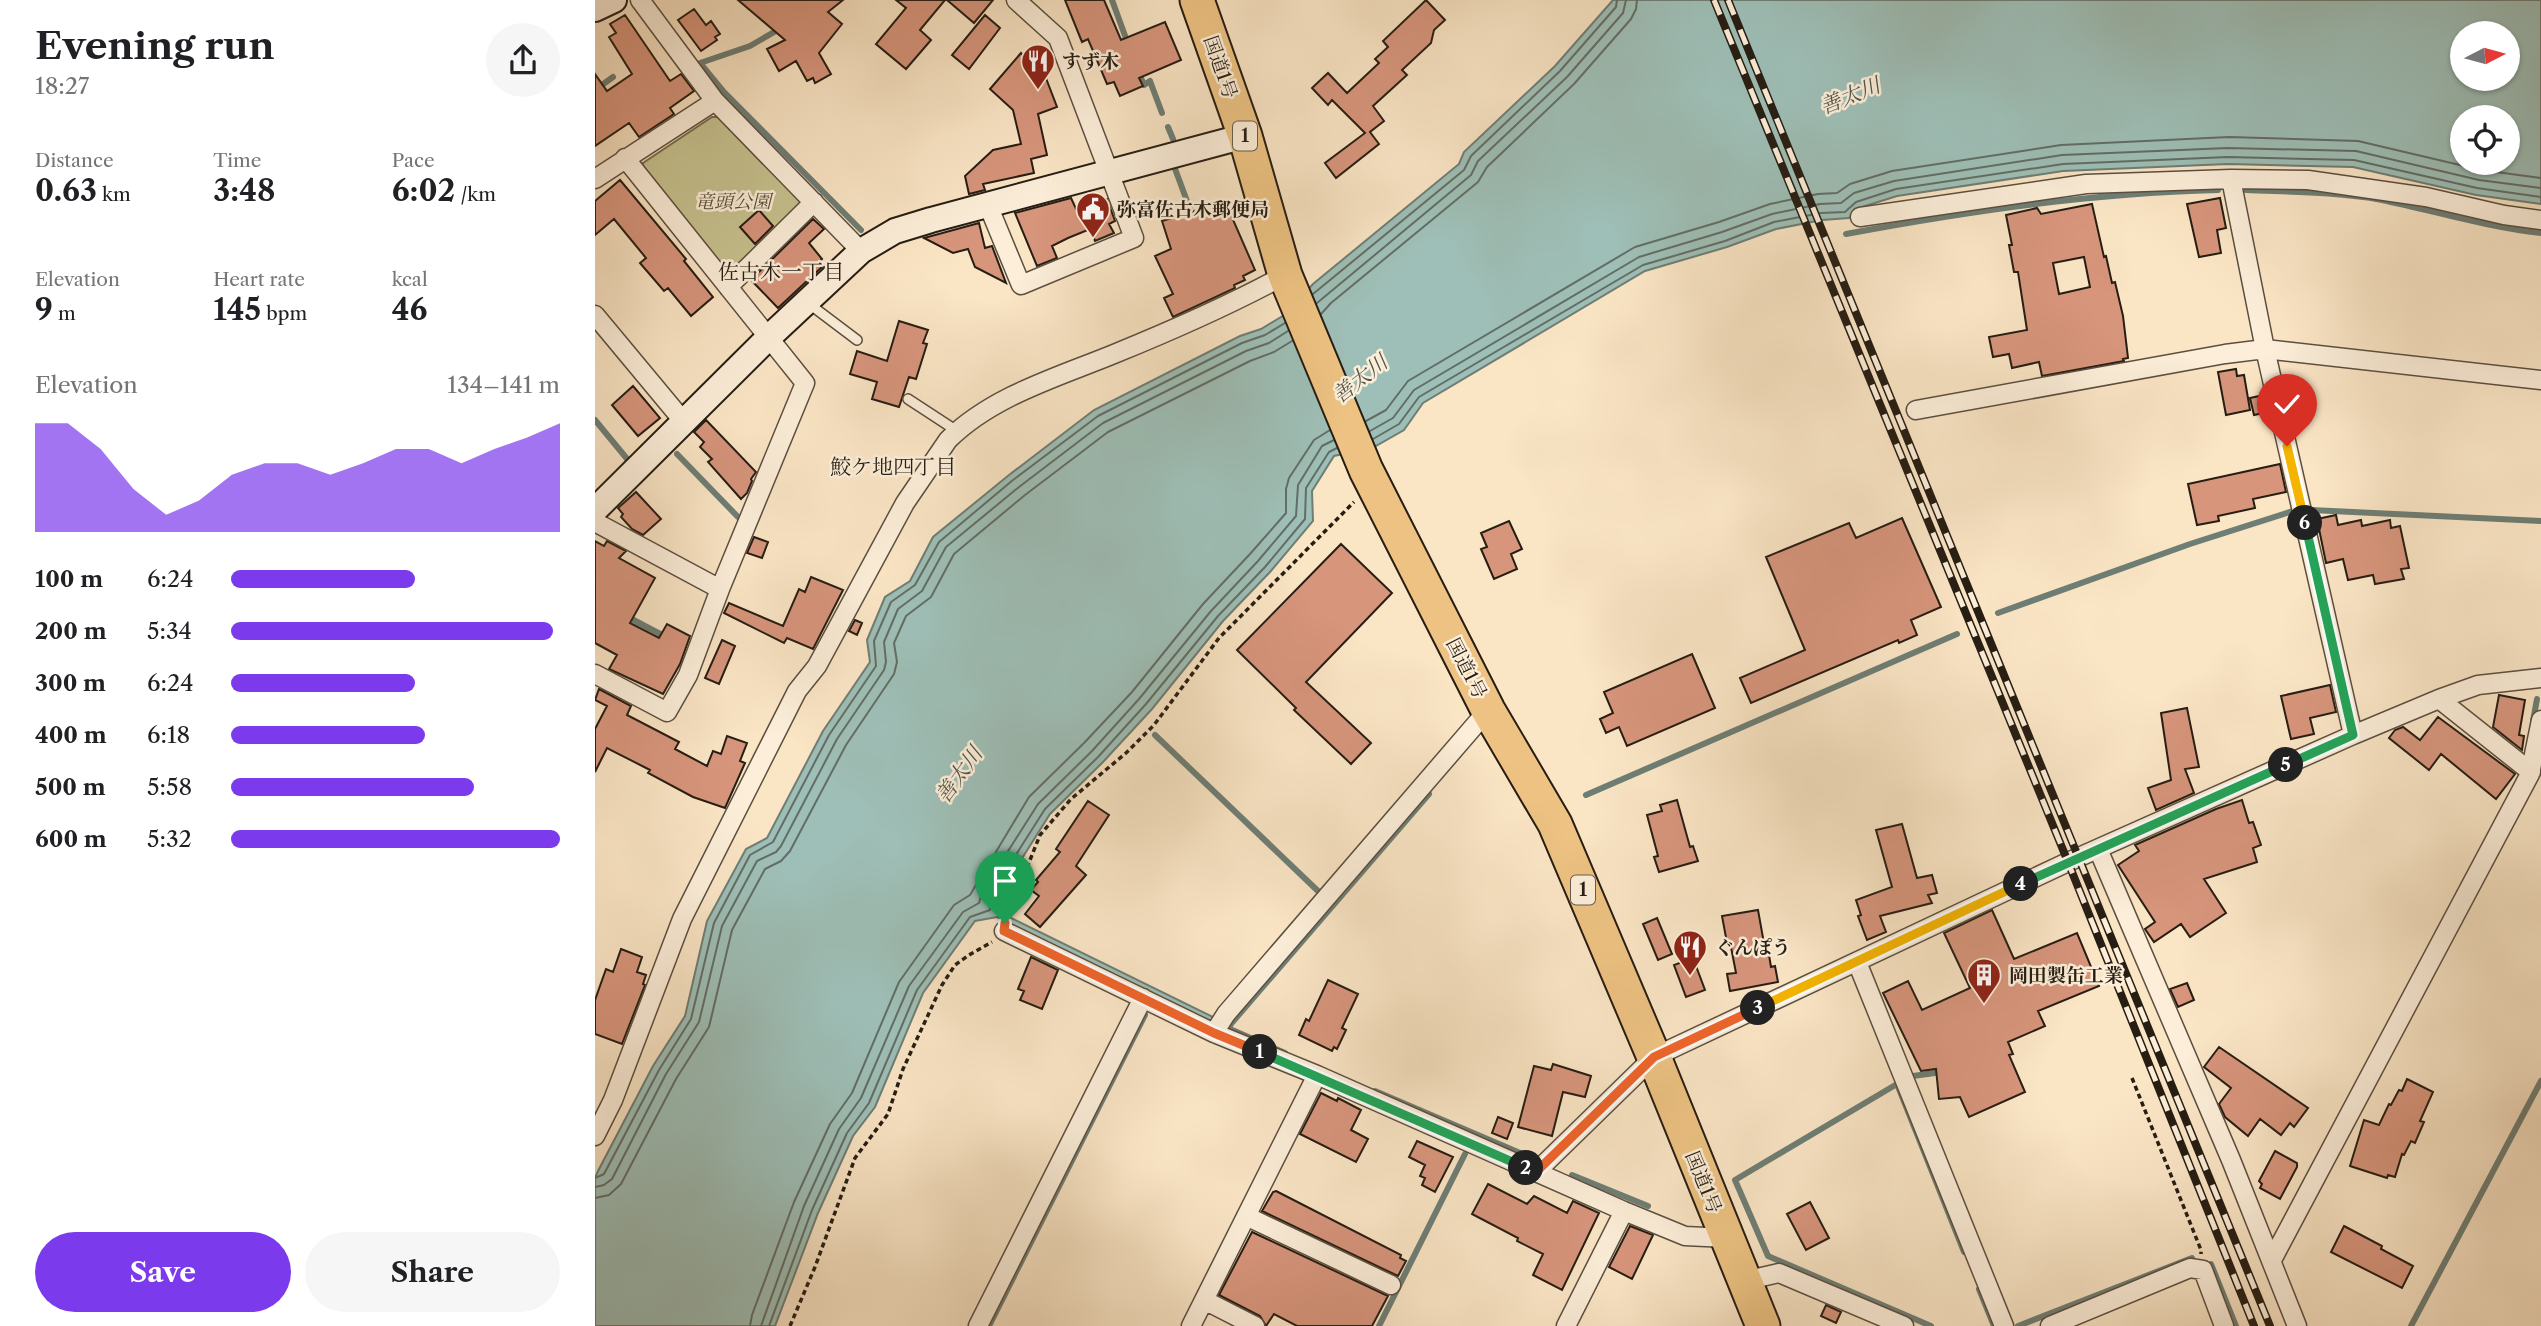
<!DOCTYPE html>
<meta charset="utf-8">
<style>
:root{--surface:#fff;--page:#f6f6f6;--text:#202124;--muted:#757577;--accent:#7c3aed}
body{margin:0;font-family:"Libre Caslon Text","Noto Serif JP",serif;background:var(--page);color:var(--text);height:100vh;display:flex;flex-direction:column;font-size:26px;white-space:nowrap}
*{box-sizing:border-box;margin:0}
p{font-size:23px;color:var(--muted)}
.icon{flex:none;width:38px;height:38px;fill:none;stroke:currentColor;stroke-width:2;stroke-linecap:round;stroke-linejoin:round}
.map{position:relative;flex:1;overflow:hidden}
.details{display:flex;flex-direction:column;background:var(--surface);width:595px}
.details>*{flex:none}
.needle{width:46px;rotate:84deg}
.fabs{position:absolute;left:1855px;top:21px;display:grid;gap:14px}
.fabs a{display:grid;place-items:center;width:70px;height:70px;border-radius:50%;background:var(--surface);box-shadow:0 2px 5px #0004;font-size:35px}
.pin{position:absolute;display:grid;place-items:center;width:60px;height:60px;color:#fff;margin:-72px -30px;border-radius:50% 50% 50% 0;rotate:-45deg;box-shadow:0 0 7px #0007}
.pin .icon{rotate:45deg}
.km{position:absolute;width:35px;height:35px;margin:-18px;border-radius:50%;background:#222;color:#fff;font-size:19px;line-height:35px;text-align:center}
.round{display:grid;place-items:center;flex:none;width:74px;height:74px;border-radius:37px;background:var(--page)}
.summary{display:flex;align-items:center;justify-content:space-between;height:119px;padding:0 35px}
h1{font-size:38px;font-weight:700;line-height:52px}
.metrics{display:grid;grid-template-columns:repeat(3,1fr);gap:10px;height:119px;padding:7px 35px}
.metrics div{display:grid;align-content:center}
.metrics b{font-size:30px;font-weight:700}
.metrics small{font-size:19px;font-weight:400}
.metrics p{font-size:19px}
.chart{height:196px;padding:14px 35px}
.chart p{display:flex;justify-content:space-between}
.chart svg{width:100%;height:126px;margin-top:7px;fill:var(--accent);opacity:.7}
.button{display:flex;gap:14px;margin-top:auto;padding:14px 35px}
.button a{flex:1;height:80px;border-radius:42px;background:var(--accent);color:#fff;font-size:28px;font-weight:700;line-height:80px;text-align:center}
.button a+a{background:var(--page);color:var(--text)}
ul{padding:0 35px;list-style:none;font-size:23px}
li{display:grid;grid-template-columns:112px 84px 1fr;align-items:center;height:52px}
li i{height:18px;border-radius:9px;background:var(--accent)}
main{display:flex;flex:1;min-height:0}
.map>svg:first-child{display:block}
</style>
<main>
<section class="details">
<div class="summary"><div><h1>Evening run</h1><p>18:27</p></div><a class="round"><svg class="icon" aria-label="share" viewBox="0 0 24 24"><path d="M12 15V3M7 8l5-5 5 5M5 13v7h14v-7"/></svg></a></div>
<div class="metrics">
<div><p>Distance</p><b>0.63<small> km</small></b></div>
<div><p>Time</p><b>3:48</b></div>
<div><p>Pace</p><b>6:02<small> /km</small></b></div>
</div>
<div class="metrics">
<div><p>Elevation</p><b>9<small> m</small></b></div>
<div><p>Heart rate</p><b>145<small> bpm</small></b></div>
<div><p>kcal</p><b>46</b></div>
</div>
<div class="chart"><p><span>Elevation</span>134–141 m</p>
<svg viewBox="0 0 160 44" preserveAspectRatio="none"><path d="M0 44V6L10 6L20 15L30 29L40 38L50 33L60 24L70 20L80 20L90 24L100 20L110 15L120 15L130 20L140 15L150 11L160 6V44z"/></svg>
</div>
<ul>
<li><b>100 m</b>6:24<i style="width:56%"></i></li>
<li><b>200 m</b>5:34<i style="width:98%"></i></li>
<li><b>300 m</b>6:24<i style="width:56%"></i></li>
<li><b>400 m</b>6:18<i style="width:59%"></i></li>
<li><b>500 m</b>5:58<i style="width:74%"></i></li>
<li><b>600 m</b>5:32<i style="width:100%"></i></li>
</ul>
<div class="button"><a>Save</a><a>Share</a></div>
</section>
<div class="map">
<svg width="1946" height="1326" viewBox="0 0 1946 1326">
<rect width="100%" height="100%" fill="#fae5c5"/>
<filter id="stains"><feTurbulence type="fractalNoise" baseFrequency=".00286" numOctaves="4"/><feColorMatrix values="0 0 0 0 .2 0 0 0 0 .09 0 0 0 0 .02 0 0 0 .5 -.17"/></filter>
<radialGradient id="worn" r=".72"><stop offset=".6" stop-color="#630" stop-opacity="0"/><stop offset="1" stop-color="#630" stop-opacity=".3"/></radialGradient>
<path fill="#c6c28f" stroke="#767051" stroke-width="2" d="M117,117H125L209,202L136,276L48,171V163Z"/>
<path fill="#9ebfb7" stroke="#6e7e75" stroke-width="2" fill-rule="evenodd" d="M1018,0H1946V204L1881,195L1758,167L1633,164L1468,171L1302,196L1264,208L1254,218L1227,220L1181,229L1132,247L1050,271L828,403L809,430L779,447L739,456L717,491L718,521L675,572L628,621L557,709L508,762L455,814L400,901L408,914L620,1018L616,1022L402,917L380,921L328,993L280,1107L258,1136L223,1213L180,1326H0V1178L3,1171L58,1066L90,1016L112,921L151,849L172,838L228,731L275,662L272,640L290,597L315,581L338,537L414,475L499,410L645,336L666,329L691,314L718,284L864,164L869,152L960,66ZM1867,33H1913V79H1867ZM1867,117H1913V163H1867Z"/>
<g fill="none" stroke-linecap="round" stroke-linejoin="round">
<path stroke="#626e65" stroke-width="2" d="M718,294L869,170L876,156L965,71L1021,7L1022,0
M722,303L876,175L883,161L972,77L1028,13L1031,0
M726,314L736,303L883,182L892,167L979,84L1036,19L1041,9L1042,0
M771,421L791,410L813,381L1040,247L1124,222L1175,204L1223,194L1242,193L1255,184L1297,171L1466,145L1634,137L1763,141L1886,170L1946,178
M775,431L798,418L819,390L1044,257L1127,232L1177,214L1225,204L1246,203L1259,193L1299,181L1467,155L1633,148L1761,151L1884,180L1946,188
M778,439L804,424L824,397L1048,265L1130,241L1179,222L1226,213L1250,212L1261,202L1301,189L1468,164L1633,157L1759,160L1882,188L1946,197
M0,1178L9,1174L64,1070L96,1019L119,923L155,855L178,842L234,735L281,666L279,641L296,602L320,585L344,542L418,480L503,416L647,343L670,335L690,323
M0,1187L9,1185L17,1179L71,1074L104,1022L127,926L162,861L181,852L186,846L242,739L289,670L291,662L289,642L303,609L327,591L351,547L424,487L508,423L651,351L674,343L693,331
M0,1198L14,1195L26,1184L81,1079L114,1027L137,930L170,869L186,861L195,851L251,745L299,674L302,662L299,643L311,616L336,597L359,554L430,495L513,432L655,361L679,352L697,341
M155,1326L157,1315L199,1202L235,1124L257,1093L304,982L359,905L375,895L434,797L489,743L537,692L608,604L655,554L691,513V489L694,478L719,440L735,430
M166,1326L209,1206L244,1129L266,1098L314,986L368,912L384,903L387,892L443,804L497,751L544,699L616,611L663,561L701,516L703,485L727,446L739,440
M174,1326L217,1210L252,1133L274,1103L322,990L375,917L395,910L394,897L450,809L503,757L551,704L623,616L670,567L710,519L711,488L734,452L742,448"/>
<path stroke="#6e7e75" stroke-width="6" d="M517,0L533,44
M186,28L155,46L105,63L128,91L266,230
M543,71L549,85L555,81L567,113
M0,90L18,77
M573,127L578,139
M579,166L599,220
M1651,190C1696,192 1742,192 1787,200C1840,211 1892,227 1946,233
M1251,234C1375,211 1498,193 1623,190
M0,420L33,460
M82,454L143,517
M1716,510L1946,521
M1403,613L1595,544L1701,510
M31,616L71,637
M1938,721L1942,699
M560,735L724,892
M991,795L1362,634
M690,1053L635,1029V1025L834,794
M1318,1076L1347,1072
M780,1091L939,1159
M977,1175L1053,1206
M1616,1264L1641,1326
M1384,1289L1399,1326
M394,1326L550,1015
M784,1326L870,1154
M1336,1326L1173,1256L1140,1180L1302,1084L1369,1252
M1423,1326L1597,1258
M1816,1326L1946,1081"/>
</g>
<path fill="#d7957c" stroke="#261d13" stroke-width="2" fill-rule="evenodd" d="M143,0H248L233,12L247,24L224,53L236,74L220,83L218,78L212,81L201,61L184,71L172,49L190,40Z
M301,0H350L325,30L336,40L311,69L281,44L311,8Z
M352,0H398L379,23Z
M470,0H509L526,40L570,22L586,60L544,78L548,86L525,96L519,82L512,84L493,39L487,42Z
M831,0L850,20L839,30L836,43L807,70L812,75L778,106L789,121L775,132L784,144L741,178L730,163L770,133L737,100L733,105L717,88L733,73L752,93L784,63L780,59L793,47L788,41Z
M99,9L111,25L116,21L125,34L120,37L122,40L106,51L83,20Z
M30,15L75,81L86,74L99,91L75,108L79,114L44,137L34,123L0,146V74L12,91L37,74L14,37L21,33L15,24Z
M390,15L405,28L374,69L357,55Z
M426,53L449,73L462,107L443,114L452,155L436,159L439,173L388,184L390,190L374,194L370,176L398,150L426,144L418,110L395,89Z
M25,180L91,259L89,261L118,297L96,316L73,288L69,291L45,263L51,258L19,219L0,235V201Z
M476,198L482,211L512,199L520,221L514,224L519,233L500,241L495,229L473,238L457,246L462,258L442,266L420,213Z
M1625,198L1631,228L1622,230L1626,253L1604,257L1592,204Z
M1497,204L1509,257L1511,256L1517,283L1520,282L1528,316L1533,358L1528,359L1529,361L1447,376L1444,362L1417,368L1414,354L1398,357L1394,337L1432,330L1423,272H1419L1414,245H1417L1411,215L1442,208L1446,214ZM1489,257L1495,287L1464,294L1458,263Z
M627,208L630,217L636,215L660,270L648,276L650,280L639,285L640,288L578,317L569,298L578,294L560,256L576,249L567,221L606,209L608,216Z
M164,210L178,226L160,244L145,227Z
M218,219L229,229L214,243L227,259L224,262L228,266L183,308L156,280Z
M384,223L390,248L397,246L411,283L380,267L373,249L358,253L329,238Z
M304,321L333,330L328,343L332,344L321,379L314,377L304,407L277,399L282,382L255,374L262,351L292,361Z
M1641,369L1642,376L1649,375L1655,410L1631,415L1623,372Z
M38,386L65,418L43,436L17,405Z
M1669,395L1673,412L1659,415L1655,398Z
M111,420L161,472L156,479L157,481L152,493L146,499L113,462L117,459L105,447L109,442L99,432Z
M1685,464L1691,492L1658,499L1660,508L1623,516L1624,521L1602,525L1593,484Z
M41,492L66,519L48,535L37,529L26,517L28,514L23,508Z
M1741,515L1743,525L1766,520L1767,526L1795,520L1796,528L1805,526L1814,568L1806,569L1809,579L1780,584L1778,575L1753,580L1748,559L1731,563L1722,519Z
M1307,518L1346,607L1316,620L1322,635L1304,643L1303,640L1156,703L1145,678L1210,650L1171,557L1254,523L1261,538Z
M914,521L927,549L916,554L922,569L899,579L886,549L892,547L886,533Z
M159,537L173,542L167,558L152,553Z
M0,541L9,546L12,541L31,551L24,558L60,578L35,623L64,638L72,624L95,636L85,664L68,694L14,669L22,655L0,643Z
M746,544L797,593L711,682L776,743L756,764L699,710L701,708L642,650Z
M216,577L248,590L218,649L192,638L189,643L129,613L134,603L188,626L204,589L210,592Z
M260,620L267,623L262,635L254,631Z
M127,640L140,646L124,684L110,678Z
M1097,654L1120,708L1032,746L1024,727L1011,733L1005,719L1018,713L1009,692Z
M1735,685L1741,712L1715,718L1719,734L1696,739L1686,696Z
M4,689L36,706L32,715L84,742L80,749L112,766L118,751L126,754L132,736L152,743L145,761L150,763L130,808L98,797L53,773L55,770L12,748L0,772V729L12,706L0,700Z
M1904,695L1930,700L1924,735L1929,736L1927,750L1898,727Z
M1592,708L1604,767L1590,769L1599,793L1561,810L1553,788L1576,780L1566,713Z
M1843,717L1920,774L1901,799L1846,754L1834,770L1794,738L1800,730L1808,727L1825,740Z
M1082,800L1095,847L1098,846L1103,861L1064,872L1059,857L1063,856L1052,815L1067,811L1065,805Z
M1647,800L1654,823L1658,822L1666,845L1658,848L1662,862L1609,879L1631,913L1595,937L1586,924L1559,942L1550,929L1560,922L1523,865L1544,851L1540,845L1621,809Z
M493,801L514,815L481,866L491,875L445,927L430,914L444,896L436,890L443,882L441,880L465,852L461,849Z
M1307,824L1322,878L1337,875L1342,893L1333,895L1337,903L1285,916L1291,932L1272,940L1263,916L1266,915L1261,900L1297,887L1281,830Z
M1163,910L1170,949H1173L1176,967L1180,966L1183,982L1135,991L1132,974L1141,973L1135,942L1132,943L1127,916Z
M1397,910L1419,959L1482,933L1504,986L1443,1011L1450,1026L1413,1042L1418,1054L1414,1055L1430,1092L1374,1117L1365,1097L1344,1099L1341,1069L1326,1071L1288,993L1313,981L1327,1010L1375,988L1349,933Z
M1062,918L1077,954L1063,960L1048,924Z
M26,949L47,957L42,972L51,975L48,984L50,985L27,1044L0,1034V1000L11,969L18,972Z
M436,957L463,970L447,1009L425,1000L429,991L423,989Z
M1098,958L1110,990L1091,997L1079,965Z
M733,980L763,994L747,1028L751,1030L742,1049L739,1047L737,1051L704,1035L711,1019L714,1021Z
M1592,983L1599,1000L1583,1007L1575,989Z
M1624,1047L1713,1108L1699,1127L1695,1123L1686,1135L1665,1119L1653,1136L1630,1117L1624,1104L1636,1088L1609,1067Z
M958,1064L996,1076L990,1097L968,1092L957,1136L923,1127L939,1066L956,1070Z
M1812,1079L1838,1092L1825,1121L1829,1122L1820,1143L1816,1141L1809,1155L1807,1154L1800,1177L1793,1175L1792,1178L1755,1166L1769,1120L1784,1125L1794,1104L1796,1105L1804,1090L1807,1091Z
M726,1093L742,1101L743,1098L766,1110L756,1130L773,1139L761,1162L705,1134Z
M903,1117L918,1123L912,1139L897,1133Z
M822,1141L858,1157L840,1192L827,1185L830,1178L825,1176L830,1165L814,1157Z
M1680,1151L1702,1163V1167L1685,1199L1665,1188L1667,1184L1664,1181Z
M893,1184L932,1204L939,1196L972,1213L978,1201L1004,1213L967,1290L938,1275L948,1254L922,1241L923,1238L877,1214Z
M681,1191L806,1255L805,1258L811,1261L803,1276L667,1211L678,1192Z
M1215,1202L1234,1238L1211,1250L1192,1214Z
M1035,1226L1058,1235L1037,1279L1014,1267Z
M1749,1226L1787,1246L1786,1249L1818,1266L1807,1288L1736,1252Z
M657,1232L793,1296L777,1326H702L679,1314L671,1326L665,1316L624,1295Z
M1231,1305L1246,1312L1241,1323L1226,1316Z"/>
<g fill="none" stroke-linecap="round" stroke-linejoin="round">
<g stroke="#5b4f40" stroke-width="12">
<path id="lane" d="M213,303L262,340
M313,399L362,431"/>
</g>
<g stroke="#5b4f40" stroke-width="21">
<path id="street" d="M45,0L120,101L266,251
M0,179L120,101
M1636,179L1670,349L1758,735
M393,205L426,285L539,238L463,38L421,0
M1265,217L1491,184L1636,179L1713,180L1831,197L1909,215L1946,220
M133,287L219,202
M0,315L89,422
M1321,410L1630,354L1670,349L1946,380
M0,522L125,589
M0,674L72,712L93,675L125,589L210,383L30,158
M1844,699L1936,772
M1503,849L1636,1160L1702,1326
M409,931L619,1033L722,1075L1029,1211L1090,1236L1132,1238
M1262,962L1409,1326
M619,1033L631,1014L893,710
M0,1136L18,1100L87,919L202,691L222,666L310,503L353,440C397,396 463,377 519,354C578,330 635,305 690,275
M941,1172L1059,1057L1473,862L1758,735L1844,699L1883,685L1946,678
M651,1216L796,1285
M1677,1260L1935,774L1946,720
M1149,1281L1184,1273L1309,1326
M609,1300L660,1326
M383,1326L548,998
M596,1326L722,1075
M971,1326L1029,1211
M1455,1326L1595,1268L1608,1270L1629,1326"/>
</g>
<g stroke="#261d13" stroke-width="28">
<path id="secondary" d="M0,9L19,0
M0,510L173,338L266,251L300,231L336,220L650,136"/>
</g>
<g stroke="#261d13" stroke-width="37">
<path id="highway" d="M602,0L650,136L690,275L771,470L893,710L960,824L1059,1057L1168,1326"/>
</g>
<path stroke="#261d13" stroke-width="3.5" stroke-dasharray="5 3.5" stroke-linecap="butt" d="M413,915L445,835L476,799L531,753L559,725L624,638L759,502
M1537,1078L1606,1250V1254
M195,1326L220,1267L260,1158L293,1114L308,1069L347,985L360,965L374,955L397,942"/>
<use href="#lane" stroke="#fceed9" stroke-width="9"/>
<use href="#street" stroke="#fceed9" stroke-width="18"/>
<use href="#secondary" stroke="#fceed9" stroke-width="24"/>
<use href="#highway" stroke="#edc282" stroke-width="33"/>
<g stroke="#261d13" stroke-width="8">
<path id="rail" d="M1119,0L1473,862L1659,1326
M1133,0L1675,1326"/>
</g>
<use href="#rail" stroke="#fceed9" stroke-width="5" stroke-dasharray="16" stroke-linecap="butt"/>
</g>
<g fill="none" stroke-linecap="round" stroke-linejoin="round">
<g stroke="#fff" stroke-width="14">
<path id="split-1" d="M410,923L409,931L619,1033L665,1052"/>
</g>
<g stroke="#fff" stroke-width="14">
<path id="split-2" d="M665,1052L931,1168"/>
</g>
<g stroke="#fff" stroke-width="14">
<path id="split-3" d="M931,1168L941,1172L1059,1057L1163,1008"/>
</g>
<g stroke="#fff" stroke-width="14">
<path id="split-4" d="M1163,1008L1426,884"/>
</g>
<g stroke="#fff" stroke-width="14">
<path id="split-5" d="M1426,884L1691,765"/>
</g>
<g stroke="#fff" stroke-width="14">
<path id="split-6" d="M1691,765L1758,735L1710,523"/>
</g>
<g stroke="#fff" stroke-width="14">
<path id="split-7" d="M1692,446L1710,523"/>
</g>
<use href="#split-1" stroke="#f0652b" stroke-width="9"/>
<use href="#split-2" stroke="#22a559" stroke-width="9"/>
<use href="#split-3" stroke="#f0652b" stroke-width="9"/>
<use href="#split-4" stroke="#f5b400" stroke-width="9"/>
<use href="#split-5" stroke="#22a559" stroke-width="9"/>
<use href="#split-6" stroke="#22a559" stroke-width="9"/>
<use href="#split-7" stroke="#f5b400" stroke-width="9"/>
</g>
<defs>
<g id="restaurant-pin" transform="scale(1.75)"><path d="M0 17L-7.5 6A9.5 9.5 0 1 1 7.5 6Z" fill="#8f2418" stroke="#fceed9"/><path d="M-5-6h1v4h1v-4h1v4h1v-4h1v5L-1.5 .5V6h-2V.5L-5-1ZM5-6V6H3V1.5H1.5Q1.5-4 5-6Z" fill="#fff"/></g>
<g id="civic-pin" transform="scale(1.75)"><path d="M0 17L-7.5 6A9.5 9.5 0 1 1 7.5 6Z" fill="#8f2418" stroke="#fceed9"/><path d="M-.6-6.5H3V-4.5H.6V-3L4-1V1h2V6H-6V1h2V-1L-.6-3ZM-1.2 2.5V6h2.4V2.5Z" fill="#fff"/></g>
<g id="building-pin" transform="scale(1.75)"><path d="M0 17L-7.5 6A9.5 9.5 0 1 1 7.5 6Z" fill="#8f2418" stroke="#fceed9"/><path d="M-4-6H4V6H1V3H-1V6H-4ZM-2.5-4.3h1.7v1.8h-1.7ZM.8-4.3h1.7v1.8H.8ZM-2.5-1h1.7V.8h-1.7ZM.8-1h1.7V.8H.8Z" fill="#fff"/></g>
</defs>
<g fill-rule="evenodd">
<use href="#restaurant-pin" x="443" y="61"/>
<use href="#civic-pin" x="498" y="209"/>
<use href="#restaurant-pin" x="1095" y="947"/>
<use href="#building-pin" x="1389" y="975"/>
</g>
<g text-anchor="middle" stroke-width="5" stroke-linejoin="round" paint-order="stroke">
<g fill="#fceed9" stroke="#665c4e" stroke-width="2">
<rect x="638" y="121.5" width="24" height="29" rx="5"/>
<rect x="976" y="875.5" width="24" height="29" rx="5"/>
</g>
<g font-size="18" font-weight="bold" fill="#261d13">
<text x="650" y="142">1</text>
<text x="988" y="896">1</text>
</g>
<g font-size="19" font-weight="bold" fill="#261d13" stroke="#fceed9" text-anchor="start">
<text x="467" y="68">すず木</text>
<text x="522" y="216">弥富佐古木郵便局</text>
<text x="1120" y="954">ぐんぽう</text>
<text x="1414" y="982">岡田製缶工業</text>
</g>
<g font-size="19" fill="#261d13" stroke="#fceed9">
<text transform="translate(626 67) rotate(71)" y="7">国道1号</text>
<text transform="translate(872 668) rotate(63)" y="7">国道1号</text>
<text transform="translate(1109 1182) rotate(68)" y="7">国道1号</text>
</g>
<g font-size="19" font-style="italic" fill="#564f38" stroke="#fceed9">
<text x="138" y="208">竜頭公園</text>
</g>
<g font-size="21" font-style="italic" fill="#50564c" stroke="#fceed9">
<text transform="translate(1255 96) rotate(-22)" y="7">善太川</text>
<text transform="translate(765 379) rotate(-38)" y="7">善太川</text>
<text transform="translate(364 775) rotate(-54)" y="7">善太川</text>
</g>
<g font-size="21" fill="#261d13" stroke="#fceed9">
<text x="186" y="279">佐古木一丁目</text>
<text x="298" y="474">鮫ケ地四丁目</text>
</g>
</g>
<rect width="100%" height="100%" filter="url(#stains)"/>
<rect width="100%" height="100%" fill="url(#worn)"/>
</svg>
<div class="fabs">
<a><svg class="needle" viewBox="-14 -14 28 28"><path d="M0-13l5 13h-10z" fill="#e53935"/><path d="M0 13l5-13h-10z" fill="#757577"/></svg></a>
<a><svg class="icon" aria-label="locate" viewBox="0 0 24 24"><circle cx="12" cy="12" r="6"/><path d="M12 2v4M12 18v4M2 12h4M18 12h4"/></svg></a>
</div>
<div class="pin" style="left:410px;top:923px;background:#1e9e55"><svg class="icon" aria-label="arrive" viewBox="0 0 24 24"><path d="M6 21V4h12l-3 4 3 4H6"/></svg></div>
<div class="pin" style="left:1692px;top:446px;background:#d93025"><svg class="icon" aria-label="check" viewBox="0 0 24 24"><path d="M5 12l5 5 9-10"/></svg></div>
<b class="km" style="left:665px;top:1052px">1</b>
<b class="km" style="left:931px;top:1168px">2</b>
<b class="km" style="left:1163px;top:1008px">3</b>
<b class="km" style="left:1426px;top:884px">4</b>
<b class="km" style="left:1691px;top:765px">5</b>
<b class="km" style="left:1710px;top:523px">6</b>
</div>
</main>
